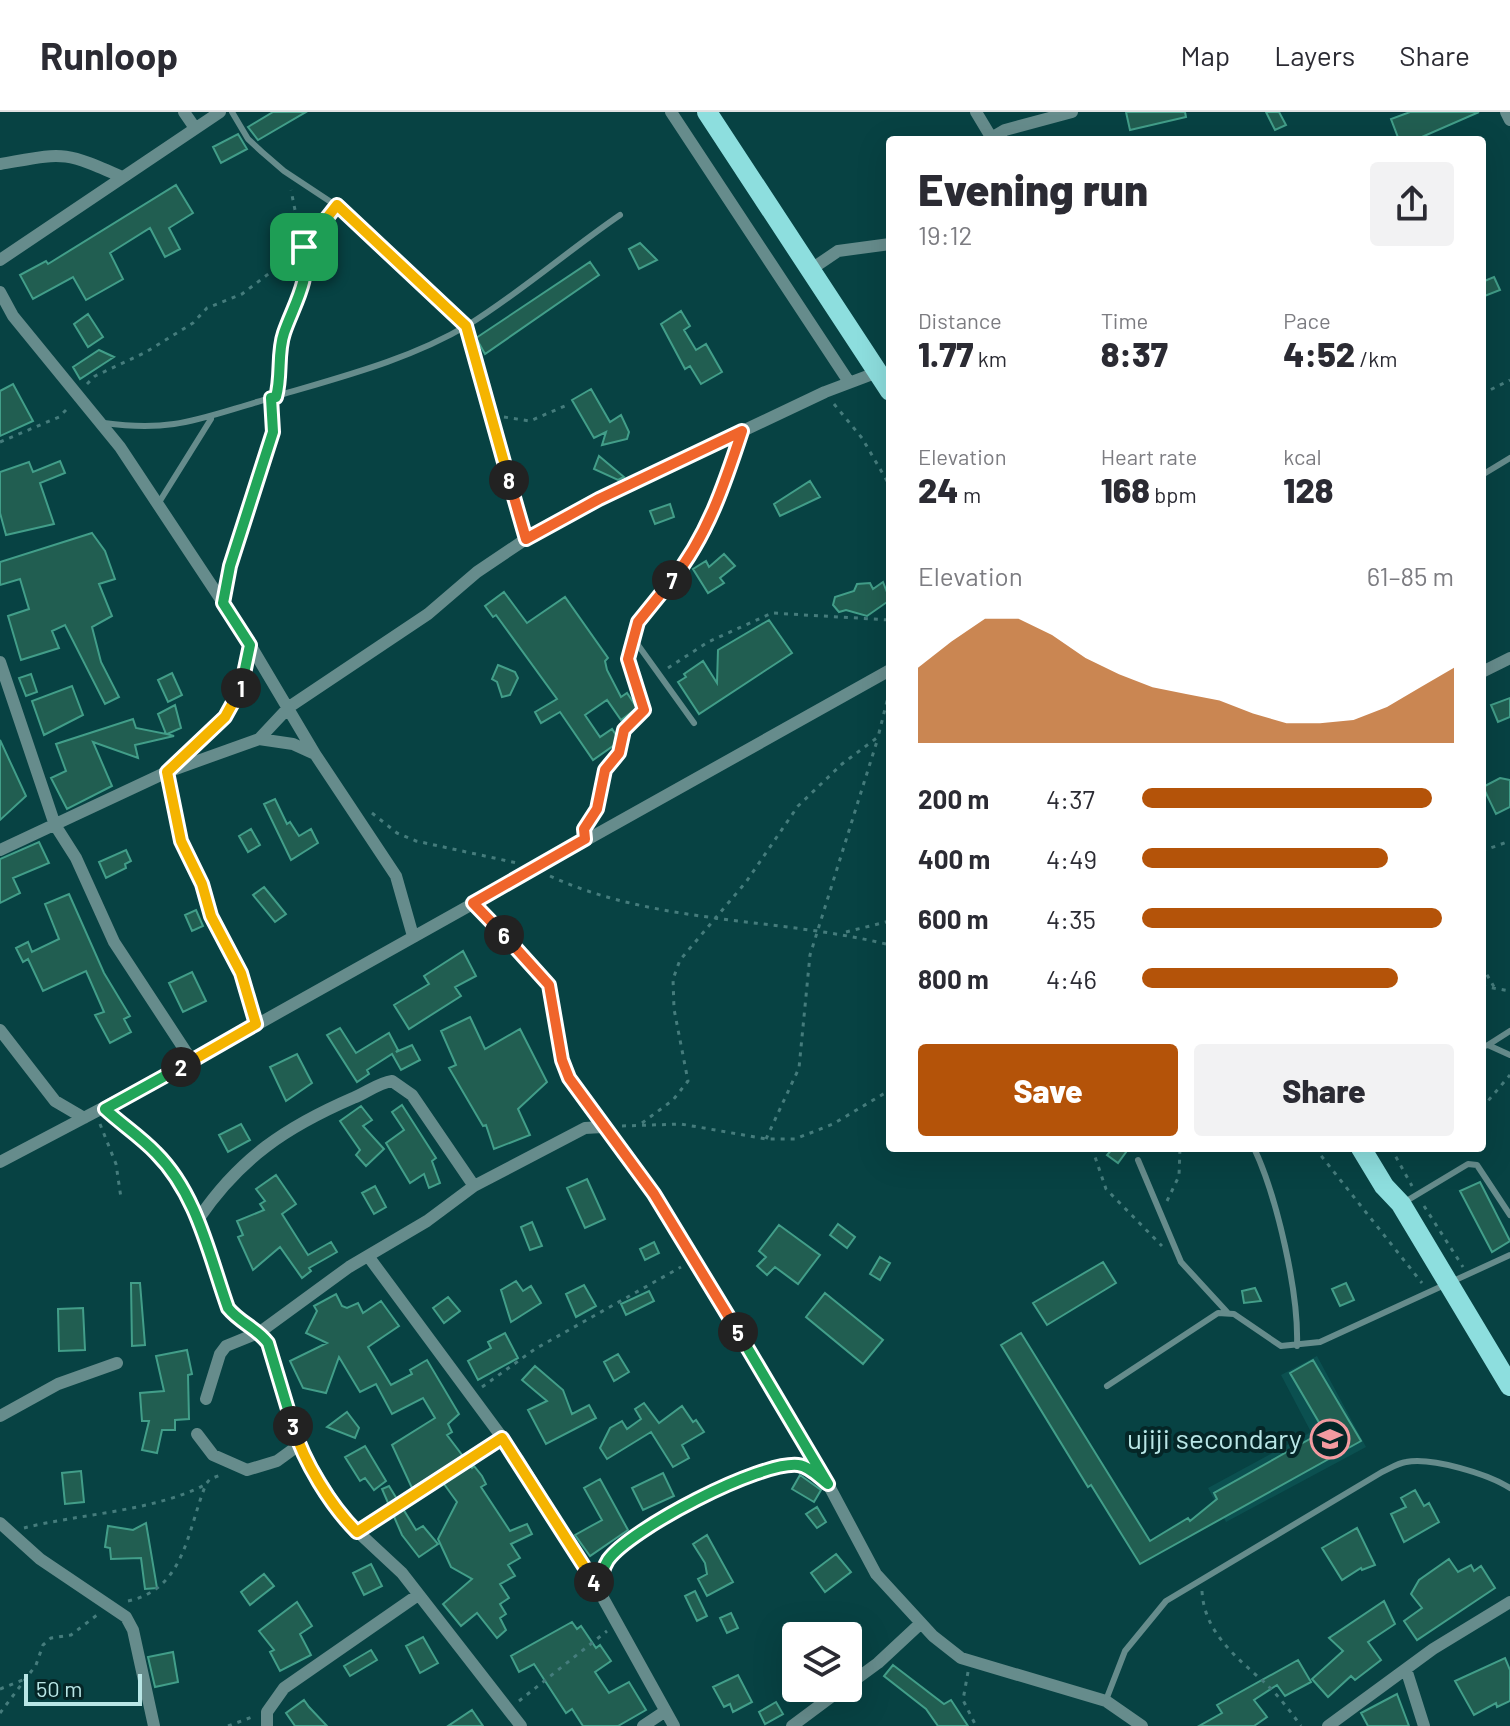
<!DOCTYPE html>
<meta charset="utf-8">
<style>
:root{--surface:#fff;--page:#f2f2f3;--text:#2b2b33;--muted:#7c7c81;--line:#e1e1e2;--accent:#b45309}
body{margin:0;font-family:Barlow,sans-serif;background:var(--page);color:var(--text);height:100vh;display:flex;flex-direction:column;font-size:30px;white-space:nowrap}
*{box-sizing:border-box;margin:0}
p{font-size:26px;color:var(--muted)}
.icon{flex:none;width:44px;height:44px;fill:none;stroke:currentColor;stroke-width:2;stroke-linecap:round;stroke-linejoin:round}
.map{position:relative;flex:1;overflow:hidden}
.drawer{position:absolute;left:886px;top:24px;width:600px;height:1016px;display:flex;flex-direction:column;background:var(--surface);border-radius:8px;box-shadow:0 8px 32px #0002}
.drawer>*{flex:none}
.buttons{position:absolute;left:782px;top:1510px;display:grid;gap:16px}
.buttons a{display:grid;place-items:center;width:80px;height:80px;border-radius:8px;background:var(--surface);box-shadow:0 8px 32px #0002;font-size:40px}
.scale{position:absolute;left:24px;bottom:20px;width:118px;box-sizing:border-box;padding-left:8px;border:4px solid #b9e6e6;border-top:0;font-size:22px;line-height:28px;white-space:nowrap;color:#b9e6e6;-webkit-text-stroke:6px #052627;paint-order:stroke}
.pin{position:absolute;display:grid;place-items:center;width:68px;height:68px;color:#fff;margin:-34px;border-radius:16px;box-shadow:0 4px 12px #0006}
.km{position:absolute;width:40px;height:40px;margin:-20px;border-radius:50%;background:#222;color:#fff;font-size:22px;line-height:40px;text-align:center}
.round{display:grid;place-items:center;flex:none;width:84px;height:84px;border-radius:8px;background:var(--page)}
.headline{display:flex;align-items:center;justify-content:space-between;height:136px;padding:0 32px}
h1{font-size:44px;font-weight:800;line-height:60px}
.figures{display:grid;grid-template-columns:repeat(3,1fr);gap:12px;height:136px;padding:8px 32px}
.figures div{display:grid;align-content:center}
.figures b{font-size:34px;font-weight:800}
.figures small{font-size:22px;font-weight:400}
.figures p{font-size:22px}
.chart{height:224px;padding:16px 32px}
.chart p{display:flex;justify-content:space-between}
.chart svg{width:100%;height:144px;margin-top:8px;fill:var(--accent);opacity:.7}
.action{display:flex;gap:16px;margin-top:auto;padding:16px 32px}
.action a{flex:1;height:92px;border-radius:8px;background:var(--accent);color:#fff;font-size:32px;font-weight:800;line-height:92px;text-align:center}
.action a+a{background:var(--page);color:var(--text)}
ul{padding:0 32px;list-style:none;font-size:26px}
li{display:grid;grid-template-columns:128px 96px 1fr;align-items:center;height:60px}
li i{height:20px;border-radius:10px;background:var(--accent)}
header{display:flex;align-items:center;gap:48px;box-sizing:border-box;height:112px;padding:0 40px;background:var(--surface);border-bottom:2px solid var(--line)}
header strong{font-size:38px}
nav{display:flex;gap:44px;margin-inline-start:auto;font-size:28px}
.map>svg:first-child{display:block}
</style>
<header>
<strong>Runloop</strong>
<nav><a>Map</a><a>Layers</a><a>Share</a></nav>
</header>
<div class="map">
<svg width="1510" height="1614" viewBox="0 0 1510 1614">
<rect width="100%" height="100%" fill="#074243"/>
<path fill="#0b5050" d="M1317,1244L1366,1335L1226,1410L1208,1376L1311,1320L1281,1263Z"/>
<path fill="#215e51" stroke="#429e89" stroke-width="2" d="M273,0H306L258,28L248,15Z
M1126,0H1185L1186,5L1130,18Z
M1266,0H1279L1286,13L1275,18Z
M1410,0H1479L1415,28H1399L1391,7Z
M238,22L247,37L221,51L213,35Z
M176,73L193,101L169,116L180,137L165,145L150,116L110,141L123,167L86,188L73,165L33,187L20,163L46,149L48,152Z
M640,131L657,148L639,157L629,137Z
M590,150L599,163L485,242L476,226Z
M1494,165L1500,178L1482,185V170Z
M681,199L690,214L684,218L696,238L706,232L722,260L701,272L690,254L685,257L661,212Z
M88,202L103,225L88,235L74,212Z
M99,238L114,245L80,267L73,255Z
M13,272L33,309L0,324V279Z
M591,277L610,310L621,303L629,320L627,327L602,333L606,320L594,326L572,288Z
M599,344L624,365L618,368L594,357Z
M60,349L65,361L40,371L54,412L6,423L0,401V360L29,350L33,360Z
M810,369L820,385L780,404L774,392Z
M670,392L674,405L655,412L650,399Z
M92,421L105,439L115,467L99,472L112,504L92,515L101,550L119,585L105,592L65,513L52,519L59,536L21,548L8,504L29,497L20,467L0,473V450Z
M724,442L735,454L720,466L724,471L708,481L693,457L706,449L709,455Z
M883,470L890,488L867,504L846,498L839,500L833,493L835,485L854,479L857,472L870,471L873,477Z
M504,480L527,511L565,485L608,546L605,549L607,558L621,585L627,581L637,596L621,608L607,588L585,603L600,625L612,617L620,629L593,648L560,600L541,611L535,600L557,587L496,503L493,505L485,494Z
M769,508L792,541L699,602L678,570L686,565L684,562L703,549L717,571L718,538Z
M498,553L515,560L518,566L510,583L502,585L497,570L492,567Z
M172,561L182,583L168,590L158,568Z
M31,562L37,580L26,584L19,566Z
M72,574L83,603L44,623L32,589Z
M1510,586V605L1498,610L1491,593Z
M175,593L181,616L167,622L174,624L135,633L138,646L93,630L112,674L67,697L51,666L66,659L56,632L133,607L136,616L166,622L158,602Z
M0,628L26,684L0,708Z
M1500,666L1510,668V695L1496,702L1483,675Z
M275,687L287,712L290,710L299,724L311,717L318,731L291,748L264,692Z
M251,717L260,733L248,740L239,724Z
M39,730L49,751L13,766L20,781L0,791V747Z
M126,738L131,749L125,752L126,756L106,766L99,750Z
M264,775L286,802L275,810L253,783Z
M69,782L104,861L130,904L124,907L131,920L110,931L95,903L104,900L86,859L43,879L28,847L23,850L16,836L28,830L32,840L59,827L45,792Z
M196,798L203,814L192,819L185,803Z
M463,839L476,864L455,875L461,884L409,917L394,893L429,872L424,864Z
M192,860L206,889L183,900L169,871Z
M470,905L485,937L520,917L547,970L518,997L530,1023L494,1037L486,1013L483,1014L449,956L456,953L441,919Z
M340,916L356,941L389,921L398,938L396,940L412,933L420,948L401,958L392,942L367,958L369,962L357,970L327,923Z
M297,942L312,971L286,989L270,955Z
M402,993L436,1046L432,1049L440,1071L429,1076L424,1062L410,1071L386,1031L404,1018L392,1000Z
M361,994L372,1008L363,1014L384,1037L366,1054L356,1043L360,1038L340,1009Z
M241,1012L250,1028L228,1040L219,1023Z
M1113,1036H1129L1118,1051L1107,1043Z
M276,1063L296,1092L282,1102L308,1143L331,1130L337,1140L309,1156L311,1159L302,1166L280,1135L253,1158L238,1125L243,1123L237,1109L264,1098L260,1092L265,1089L256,1077Z
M587,1067L605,1107L585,1116L567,1076Z
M1480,1070L1510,1129L1492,1140L1460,1079Z
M375,1074L386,1095L374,1102L362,1081Z
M532,1110L542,1134L530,1138L521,1115Z
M838,1112L855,1125L847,1136L830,1123Z
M779,1113L820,1143L798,1172L775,1155L767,1163L757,1154L766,1145L759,1139Z
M654,1130L659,1141L645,1148L640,1137Z
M880,1145L890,1151L880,1168L870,1162Z
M1103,1150L1116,1171L1047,1213L1033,1191Z
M516,1169L523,1179L531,1174L541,1191L511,1210L501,1178Z
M131,1171H140L145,1233L132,1234Z
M1346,1171L1354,1188L1340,1194L1332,1177Z
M584,1173L596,1194L576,1205L566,1182Z
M1255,1176L1261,1189L1244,1191L1242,1179Z
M649,1179L654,1189L626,1203L621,1192Z
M825,1181L883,1228L863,1252L806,1205Z
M336,1182L342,1194L347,1196L358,1191L363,1201L381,1189L399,1214L368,1235L391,1273L412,1262L410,1258L427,1248L459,1302L448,1312L452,1320L447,1323L472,1356L474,1354L482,1364L486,1372L481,1375L510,1419L527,1412L532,1422L511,1432L520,1446L508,1453L515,1464L500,1472L509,1486L500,1492L506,1502L500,1506L506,1518L497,1526L477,1501L461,1514L443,1492L472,1467L451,1455L438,1427L457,1390L436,1361L412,1376L392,1333L435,1306L423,1286L392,1302L376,1272L360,1280L339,1245L326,1281L303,1276L290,1249L327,1231L306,1221L317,1199L314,1194Z
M448,1185L460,1199L444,1211L433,1196Z
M83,1196L85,1238L59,1239L58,1197Z
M505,1221L518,1246L478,1268L468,1249L491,1236L488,1230Z
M1021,1221L1150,1429L1188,1406L1190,1409L1217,1387L1214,1381L1324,1319L1290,1261L1313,1248L1361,1329L1140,1452L1091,1373L1088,1375L1001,1233Z
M187,1238L192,1262L188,1263L189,1307L175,1308V1318H162L157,1341L142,1338L149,1309H142L140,1281L164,1279L156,1244Z
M618,1242L629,1260L614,1269L604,1250Z
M535,1254L563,1278L572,1302L589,1293L596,1306L546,1332L528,1298L547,1289L522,1268Z
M644,1291L659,1311L682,1294L693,1310L696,1308L704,1320L682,1333L689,1346L673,1355L651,1320L607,1347L600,1336L610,1316L622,1309L627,1317L641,1307L635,1297Z
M347,1300L359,1316L355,1326L327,1315Z
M365,1334L386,1369L374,1378L365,1366L360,1369L345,1345Z
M81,1359L84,1390L65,1392L62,1361Z
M663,1361L674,1384L643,1398L632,1376Z
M800,1363L821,1378L814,1390L792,1377Z
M600,1367L628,1418L590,1444L575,1423L602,1408L584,1376Z
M389,1374L416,1418L423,1414L438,1432L419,1445L402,1423L382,1377Z
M1415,1378L1424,1394L1429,1391L1439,1410L1404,1430L1391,1402L1406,1395L1401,1386Z
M817,1395L826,1410L817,1416L806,1402Z
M146,1411L157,1476L145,1477L141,1446L111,1447L110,1436L105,1435L108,1414L133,1418Z
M1357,1416L1375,1453L1362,1458L1361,1456L1342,1468L1322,1436Z
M707,1423L733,1470L707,1484L698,1467L707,1462L705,1451L693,1432Z
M836,1442L851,1460L825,1480L811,1461Z
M1449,1447L1458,1460L1471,1453L1474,1459L1481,1454L1495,1476L1417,1528L1404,1509L1422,1496L1411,1482L1419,1468Z
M371,1452L382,1474L364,1483L353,1461Z
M264,1462L274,1474L250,1493L241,1480Z
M695,1479L707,1504L697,1509L685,1484Z
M1384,1489L1395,1512L1368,1530L1381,1548L1355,1568L1351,1564L1328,1585L1312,1567L1343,1539L1329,1526Z
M297,1490L312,1514L300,1522L311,1543L280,1559L270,1540L274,1538L259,1519Z
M731,1501L738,1516L727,1521L720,1506Z
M572,1510L577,1517L581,1514L596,1536L600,1533L611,1549L595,1560L609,1581L629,1570L646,1598L618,1614H583L572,1597L566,1601L534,1552L519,1560L511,1544Z
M423,1525L438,1551L420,1561L406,1534Z
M371,1538L377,1548L350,1564L344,1554Z
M173,1540L178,1570L155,1575L148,1545Z
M1505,1546L1510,1558V1589L1497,1595L1496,1591L1474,1603L1455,1569Z
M1298,1548L1311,1570L1285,1584L1277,1573L1254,1588L1267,1605L1254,1614H1199L1222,1601L1217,1593Z
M893,1553L944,1592L951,1588L968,1614H938L926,1597L884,1564Z
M738,1563L752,1590L733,1600L730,1592L724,1595L713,1575Z
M1397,1582L1409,1614H1368L1361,1601Z
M304,1588L309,1595L327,1614H295L286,1601Z
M776,1590L783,1602L765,1612L759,1600Z
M472,1598L483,1614H448Z"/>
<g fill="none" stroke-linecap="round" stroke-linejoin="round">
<path stroke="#457c7c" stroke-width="3" stroke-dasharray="4 6" stroke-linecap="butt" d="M87,272L95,264L146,240L193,211L207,196L242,182L304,135L332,101
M280,272L284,221L297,197L307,158L291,78
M1482,282L1510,268
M834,292L862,326L890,374
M504,305L530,309L567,293
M0,330L59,305L70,294
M226,471L273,320V294
M668,556L708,530L772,501L890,508
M372,701L397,721L416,729L517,751
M587,712L597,697L602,664L619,641L624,618L644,598C646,578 624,561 630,541
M1482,739L1510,729
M550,764C656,813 778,805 890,833
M846,820L890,809
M1482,854L1494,875
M1482,874L1510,879
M1482,996L1510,963
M642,1011L673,988L688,969L674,897L673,867L680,848L746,770L798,694L842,652L878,625L890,577
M100,1012L116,1052L121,1086
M622,1014L681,1012L766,1027H795L833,1012L890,978
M766,1027L799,956L810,843L878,626
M1092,1036L1106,1077L1162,1134
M1315,1036L1422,1171
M1391,1036L1412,1074
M1167,1089L1179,1064L1180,1036
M1424,1094L1463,1155
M482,1275L535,1237L681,1155
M367,1413L492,1332
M24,1416C78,1402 157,1399 206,1372
M1202,1479C1204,1520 1236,1545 1264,1570C1278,1583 1290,1599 1301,1614
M128,1489C185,1477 187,1419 206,1372L210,1367L223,1362
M968,1560L963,1588L976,1614
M0,1577L25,1567
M519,1589L607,1519
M0,1601L36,1553L43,1533L51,1526L71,1523L97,1503
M228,1614L252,1605"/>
<path stroke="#668c8c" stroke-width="6" d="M232,0L248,27L262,40L284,59L349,102L375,131L466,214L526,427
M104,311C170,320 196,308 257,290C328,268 404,251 468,213C521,180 569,138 620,103
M1482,363L1510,346
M158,392L211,307
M694,611L638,533L634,519L638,510L692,443L741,322
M1488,933L1510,919
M1482,935L1488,933L1510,943
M1254,1036C1277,1085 1299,1181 1297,1234
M1138,1048L1181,1150L1227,1200
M1403,1091L1468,1052L1477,1053L1510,1103
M1107,1274L1218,1201L1234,1202L1281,1234L1320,1230L1510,1143
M1106,1588L1125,1539L1166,1489L1382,1360C1389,1357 1398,1351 1406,1350C1432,1345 1488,1362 1510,1376"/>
<path stroke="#668c8c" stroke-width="12" d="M184,0L195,16
M671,0L849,270
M976,0L991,25
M1506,0L1510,8
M988,28L1005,18L1072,0
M0,52C64,41 61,38 122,65
M0,148L220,0
M810,158L838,139L890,132
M0,180L13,204L120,335L245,524L315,642L396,764L413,824
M250,533C239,607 214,611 167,660L181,729L202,772L211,804L241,861L256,912
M0,550L55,713L76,746L114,830L192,949
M1482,560L1510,546
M259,627L293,632L315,642
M0,738L167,660L259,627L289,595L428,502L477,460L526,427L599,387L825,280L878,260
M473,791L549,873L562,948L569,966L654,1082L828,1372L876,1462L933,1524L961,1546L1106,1589L1142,1614
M0,918L55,989L84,1006
M105,997C122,1012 141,1025 156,1041C197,1082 209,1143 228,1196C240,1211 257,1216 268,1231L299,1333L344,1407L402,1461L521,1614
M0,1050L192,949L890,558
M199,1106C240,1046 286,1015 353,986C366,981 378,971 392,969L412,983L474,1074
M368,1144L518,1347L598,1477L674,1614
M206,1287L220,1242L226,1234L260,1220L349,1155L427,1109L474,1074L585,1016L602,1015
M0,1304L58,1272L117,1251
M197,1322L213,1343L247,1358L277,1349L299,1333
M0,1411L40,1447L126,1505L133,1518L154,1614
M598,1477C600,1468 603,1456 608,1448C633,1413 749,1359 792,1353H801L824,1368
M1406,1557L1424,1614
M848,1573L878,1551L921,1511
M267,1614V1600L284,1576L418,1483
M643,1614L664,1600
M792,1614L843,1576
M1328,1614L1433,1537L1510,1490"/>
<path stroke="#8ddede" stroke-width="20" d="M707,0L890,279
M1361,1036L1384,1074L1401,1092L1510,1274"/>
</g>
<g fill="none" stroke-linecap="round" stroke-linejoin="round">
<g stroke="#fff" stroke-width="16">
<path id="split-1" d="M241,576L250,533L223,491L230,454L273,320L271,286L276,285C282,264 277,241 284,221C294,192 311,168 304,135"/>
</g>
<g stroke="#fff" stroke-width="16">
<path id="split-2" d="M181,955L256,912L241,861L211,804L202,772L181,729L167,660L225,605L241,576"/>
</g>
<g stroke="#fff" stroke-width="16">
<path id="split-3" d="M181,955L105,997C121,1012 141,1025 156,1041C197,1082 209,1143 228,1196C240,1211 257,1216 268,1231L293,1314"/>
</g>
<g stroke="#fff" stroke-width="16">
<path id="split-4" d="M293,1314C304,1350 330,1393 357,1420L502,1326L594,1470"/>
</g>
<g stroke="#fff" stroke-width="16">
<path id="split-5" d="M594,1470L598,1477C600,1468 603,1456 608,1448C630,1417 760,1349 798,1353C809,1354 819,1365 828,1372L738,1220"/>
</g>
<g stroke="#fff" stroke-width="16">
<path id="split-6" d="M504,823L549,873L562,948L569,966L654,1082L738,1220"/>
</g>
<g stroke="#fff" stroke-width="16">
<path id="split-7" d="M504,823L473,791L585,727L584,717L597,697L605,658L619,641L624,618L644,598L628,547L638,510L672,468"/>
</g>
<g stroke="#fff" stroke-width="16">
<path id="split-8" d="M509,368L526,427L599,387L742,319C725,371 707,425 672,468"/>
</g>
<g stroke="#fff" stroke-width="16">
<path id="split-9" d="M304,135L337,93L466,214L509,368"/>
</g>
<use href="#split-1" stroke="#22a559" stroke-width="10"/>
<use href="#split-2" stroke="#f5b400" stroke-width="10"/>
<use href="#split-3" stroke="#22a559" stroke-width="10"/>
<use href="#split-4" stroke="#f5b400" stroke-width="10"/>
<use href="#split-5" stroke="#22a559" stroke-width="10"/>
<use href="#split-6" stroke="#f0652b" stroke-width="10"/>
<use href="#split-7" stroke="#f0652b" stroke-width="10"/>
<use href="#split-8" stroke="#f0652b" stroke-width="10"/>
<use href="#split-9" stroke="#f5b400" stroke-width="10"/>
</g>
<defs>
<g id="school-ring" transform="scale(2)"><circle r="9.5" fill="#052627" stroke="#f49aa0" stroke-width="1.5"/><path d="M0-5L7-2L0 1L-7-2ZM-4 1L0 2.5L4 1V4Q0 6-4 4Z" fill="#f49aa0"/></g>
</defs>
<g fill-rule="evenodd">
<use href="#school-ring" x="1330" y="1327"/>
</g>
<g text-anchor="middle" stroke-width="8" stroke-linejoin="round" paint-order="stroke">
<g font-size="28" fill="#b9e6e6" stroke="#052627" text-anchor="end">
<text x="1302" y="1337">ujiji secondary</text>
</g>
</g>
</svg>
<div class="buttons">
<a><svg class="icon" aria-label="layers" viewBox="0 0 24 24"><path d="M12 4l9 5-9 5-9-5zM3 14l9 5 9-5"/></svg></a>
</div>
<div class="scale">50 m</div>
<div class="pin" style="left:304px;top:135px;background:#1e9e55"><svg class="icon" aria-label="arrive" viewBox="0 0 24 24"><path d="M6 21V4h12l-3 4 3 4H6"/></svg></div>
<b class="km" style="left:241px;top:576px">1</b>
<b class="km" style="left:181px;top:955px">2</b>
<b class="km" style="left:293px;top:1314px">3</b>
<b class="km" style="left:594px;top:1470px">4</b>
<b class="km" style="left:738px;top:1220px">5</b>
<b class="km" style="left:504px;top:823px">6</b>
<b class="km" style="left:672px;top:468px">7</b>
<b class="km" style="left:509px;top:368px">8</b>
<section class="drawer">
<div class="headline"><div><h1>Evening run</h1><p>19:12</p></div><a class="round"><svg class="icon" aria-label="share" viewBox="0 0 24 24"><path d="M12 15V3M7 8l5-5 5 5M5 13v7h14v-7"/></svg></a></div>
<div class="figures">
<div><p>Distance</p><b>1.77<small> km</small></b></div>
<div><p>Time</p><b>8:37</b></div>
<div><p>Pace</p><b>4:52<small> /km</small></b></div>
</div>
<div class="figures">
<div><p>Elevation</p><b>24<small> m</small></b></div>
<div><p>Heart rate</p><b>168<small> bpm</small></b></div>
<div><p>kcal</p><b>128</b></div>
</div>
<div class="chart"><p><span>Elevation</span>61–85 m</p>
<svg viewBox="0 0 160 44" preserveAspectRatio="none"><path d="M0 44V21L10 13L20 6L30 6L40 11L50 18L60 23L70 27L80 29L90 31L100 35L110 38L120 38L130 37L140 33L150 27L160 21V44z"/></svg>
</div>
<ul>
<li><b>200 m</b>4:37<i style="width:93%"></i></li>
<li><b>400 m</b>4:49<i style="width:79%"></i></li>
<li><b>600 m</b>4:35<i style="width:96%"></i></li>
<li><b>800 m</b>4:46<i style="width:82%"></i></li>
</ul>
<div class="action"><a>Save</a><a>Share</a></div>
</section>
</div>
